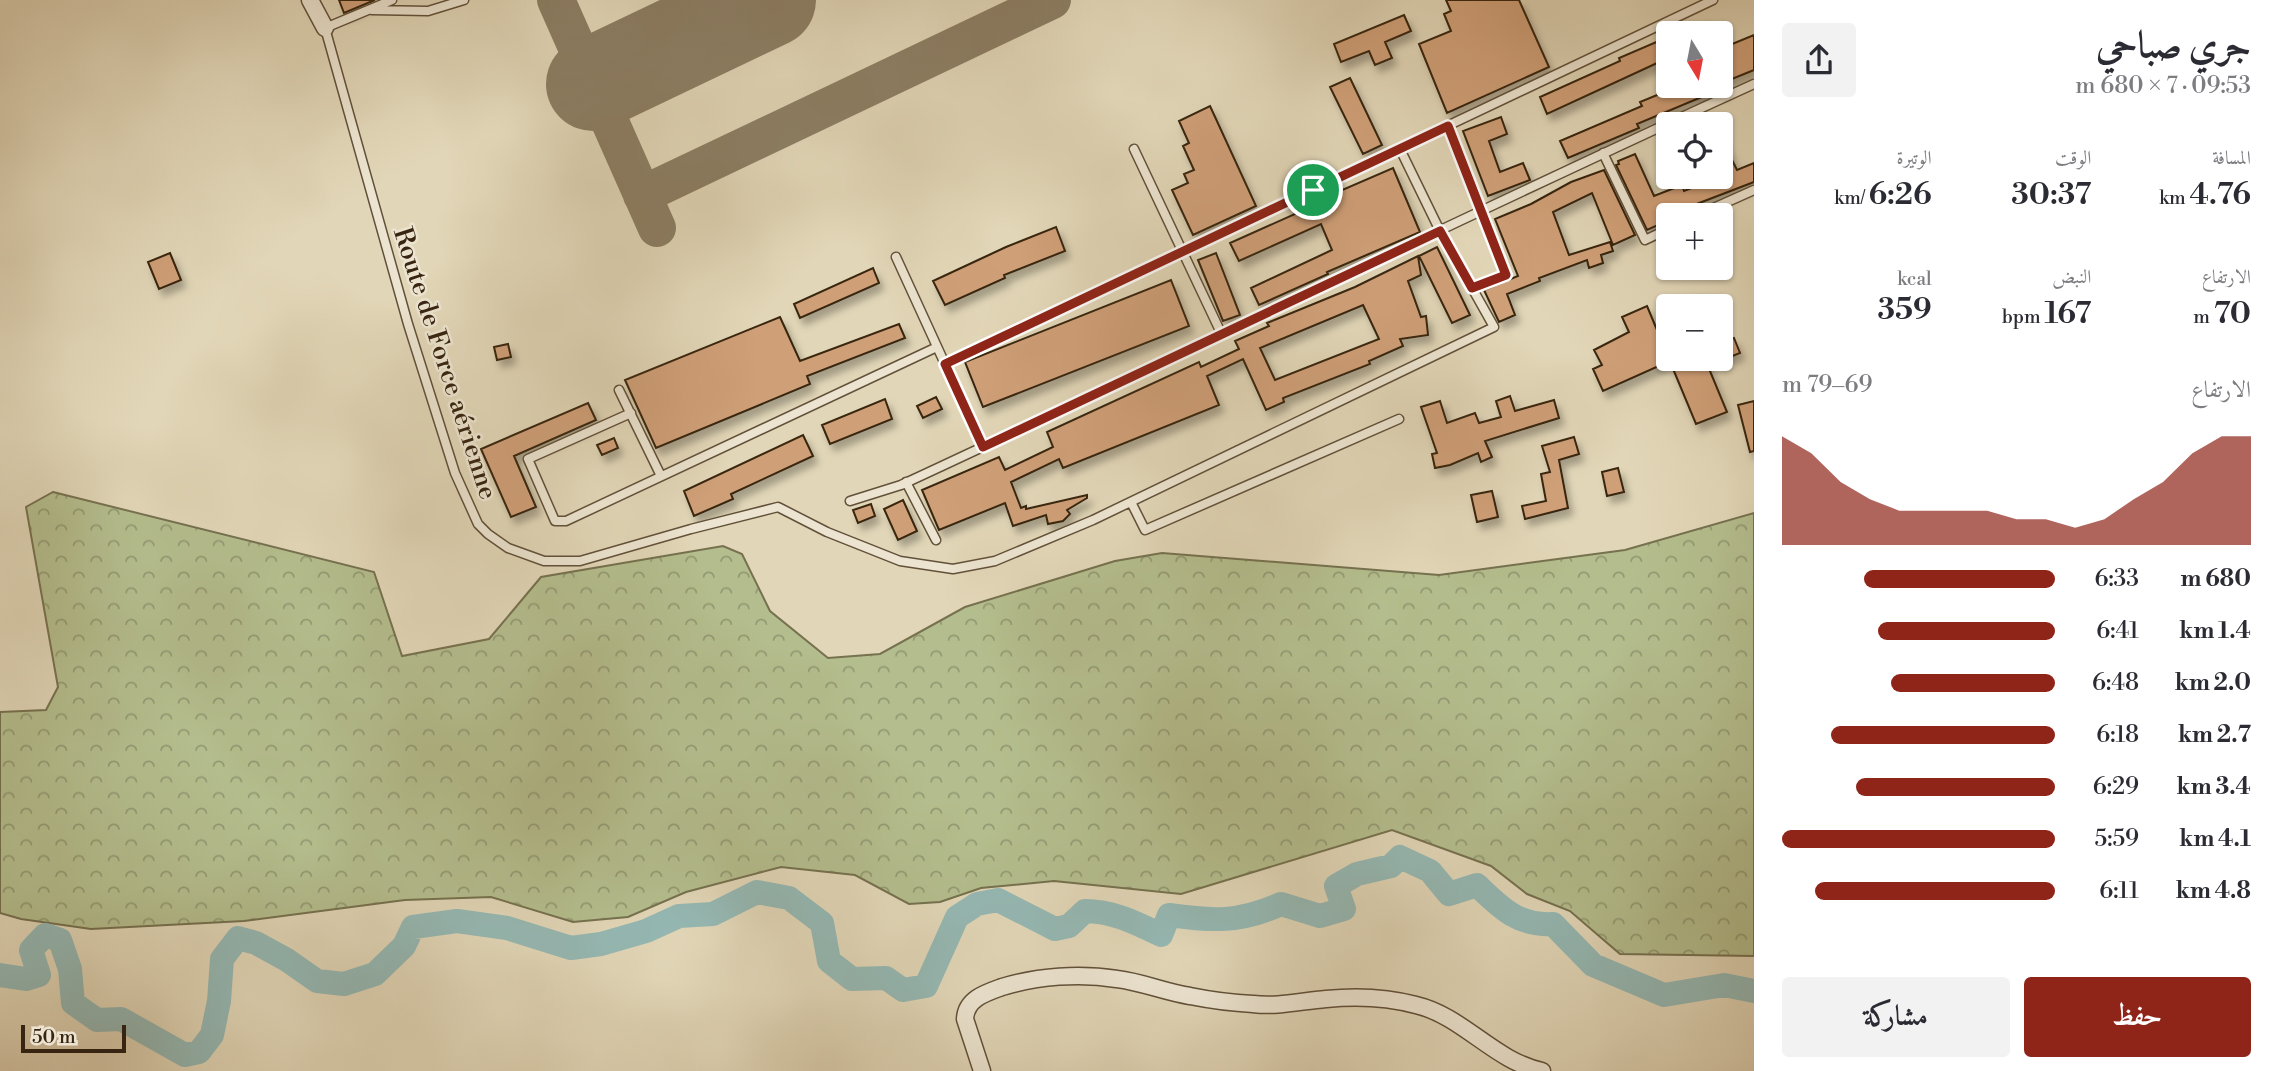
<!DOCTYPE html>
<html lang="ar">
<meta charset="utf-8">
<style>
:root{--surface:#fff;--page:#f2f2f3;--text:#2b2b33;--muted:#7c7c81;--accent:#8f2418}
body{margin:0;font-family:"Libre Bodoni",Amiri,serif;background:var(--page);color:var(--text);direction:rtl;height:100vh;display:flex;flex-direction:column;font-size:26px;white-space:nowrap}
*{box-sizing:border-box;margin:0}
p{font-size:23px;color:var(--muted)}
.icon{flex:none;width:38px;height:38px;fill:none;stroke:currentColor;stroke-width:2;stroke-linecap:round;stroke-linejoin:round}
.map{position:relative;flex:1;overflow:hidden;direction:ltr}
.sheet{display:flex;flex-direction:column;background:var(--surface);width:525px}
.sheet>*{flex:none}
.needle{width:46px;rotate:170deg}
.fabs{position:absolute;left:1656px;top:21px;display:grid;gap:14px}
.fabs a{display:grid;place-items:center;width:77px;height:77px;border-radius:7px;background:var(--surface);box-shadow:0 2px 5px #0004;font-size:35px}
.scale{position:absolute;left:21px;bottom:18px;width:105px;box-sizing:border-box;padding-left:7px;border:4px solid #382511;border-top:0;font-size:19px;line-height:24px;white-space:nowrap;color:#382511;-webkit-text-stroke:5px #ece4d0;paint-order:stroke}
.pin{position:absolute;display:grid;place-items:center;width:60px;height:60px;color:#fff;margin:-30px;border:4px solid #fff;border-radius:50%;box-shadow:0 2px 7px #0007}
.round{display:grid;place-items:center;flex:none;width:74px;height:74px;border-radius:7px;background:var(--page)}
.overview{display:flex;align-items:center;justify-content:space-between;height:119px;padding:0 28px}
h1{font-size:38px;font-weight:600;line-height:52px}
.figures{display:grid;grid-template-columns:repeat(3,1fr);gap:10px;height:119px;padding:7px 28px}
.figures div{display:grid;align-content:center}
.figures b{font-size:30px;font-weight:600}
.figures small{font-size:19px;font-weight:400}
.figures p{font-size:19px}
.chart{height:196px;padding:14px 28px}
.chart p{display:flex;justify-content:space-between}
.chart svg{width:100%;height:126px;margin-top:7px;fill:var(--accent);opacity:.7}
.cta{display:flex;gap:14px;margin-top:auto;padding:14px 28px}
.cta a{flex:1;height:80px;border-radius:7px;background:var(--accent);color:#fff;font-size:28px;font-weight:600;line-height:80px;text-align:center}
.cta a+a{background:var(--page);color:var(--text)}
ul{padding:0 28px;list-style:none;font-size:23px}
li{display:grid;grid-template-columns:112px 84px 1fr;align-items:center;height:52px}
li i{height:18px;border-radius:9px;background:var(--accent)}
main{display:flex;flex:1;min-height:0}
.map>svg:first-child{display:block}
</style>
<main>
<section class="sheet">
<div class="overview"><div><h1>جري صباحي</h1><p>09:53 · 7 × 680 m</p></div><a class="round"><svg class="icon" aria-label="share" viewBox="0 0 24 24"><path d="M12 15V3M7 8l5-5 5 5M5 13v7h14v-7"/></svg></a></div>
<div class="figures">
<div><p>المسافة</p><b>4.76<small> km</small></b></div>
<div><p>الوقت</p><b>30:37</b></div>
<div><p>الوتيرة</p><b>6:26<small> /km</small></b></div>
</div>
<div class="figures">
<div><p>الارتفاع</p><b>70<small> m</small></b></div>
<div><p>النبض</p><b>167<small> bpm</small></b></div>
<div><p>kcal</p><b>359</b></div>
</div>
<div class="chart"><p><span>الارتفاع</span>69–79 m</p>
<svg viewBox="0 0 160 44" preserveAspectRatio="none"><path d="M0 44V6L10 12L20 22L30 28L40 32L50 32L60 32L70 32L80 35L90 35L100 38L110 35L120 28L130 22L140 12L150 6L160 6V44z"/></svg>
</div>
<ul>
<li><b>680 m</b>6:33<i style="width:70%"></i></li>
<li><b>1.4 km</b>6:41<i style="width:65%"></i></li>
<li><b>2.0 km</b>6:48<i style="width:60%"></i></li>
<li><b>2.7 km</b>6:18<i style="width:82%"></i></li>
<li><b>3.4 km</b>6:29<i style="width:73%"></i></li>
<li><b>4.1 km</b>5:59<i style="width:100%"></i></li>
<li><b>4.8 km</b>6:11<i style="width:88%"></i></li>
</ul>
<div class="cta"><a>حفظ</a><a>مشاركة</a></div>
</section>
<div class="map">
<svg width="1754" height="1071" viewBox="0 0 1754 1071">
<defs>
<pattern id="forest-crowns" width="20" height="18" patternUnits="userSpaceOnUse" patternTransform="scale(1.75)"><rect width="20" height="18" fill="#b4bd8d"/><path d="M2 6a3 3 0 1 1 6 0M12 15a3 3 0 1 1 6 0" fill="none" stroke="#939972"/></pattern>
<filter id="shadow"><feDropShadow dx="4.5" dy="7" stdDeviation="3.5" flood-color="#0004"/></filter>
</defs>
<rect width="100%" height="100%" fill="#e1d6b7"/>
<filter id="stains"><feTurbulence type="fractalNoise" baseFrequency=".00286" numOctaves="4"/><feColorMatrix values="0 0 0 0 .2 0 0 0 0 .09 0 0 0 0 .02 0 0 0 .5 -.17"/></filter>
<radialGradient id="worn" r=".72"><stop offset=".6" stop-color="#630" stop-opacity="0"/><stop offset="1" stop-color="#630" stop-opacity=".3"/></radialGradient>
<path fill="url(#forest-crowns)" stroke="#76714f" stroke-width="2" d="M53,492L374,572L402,656L489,639L541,577L723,546L742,554L770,611L828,658L880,654L965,607L1115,561L1162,553L1439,575L1625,550L1754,513V956L1620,954L1570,911L1527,894L1491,866L1392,830L1181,894L1054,881L981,888L940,902L909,904L855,875L781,867L686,892L628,917L573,922L491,897L405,900L244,921L91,929L21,919L0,913V712L46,710L58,687L26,507Z"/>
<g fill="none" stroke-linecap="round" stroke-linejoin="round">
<path stroke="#95b8b3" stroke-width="24" d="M0,975L26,979L39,975L31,950L45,935L60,940L70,969L73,1003L97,1020L121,1019L185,1055L199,1052L212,1035L219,1001L222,959L238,938L256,943L287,960L317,981L344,984L375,974L404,946L413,927L457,921L507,928L571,948L601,944L646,931L679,916L713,914L757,892L789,898L822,923L829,961L852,979L886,978L903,990L926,986L957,917L977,904L998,900L1055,929L1069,926L1085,911C1113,911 1136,923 1161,935L1169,915C1212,921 1239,923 1281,904L1320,916L1344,909L1336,886L1357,874L1391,866L1400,857L1430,871L1449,894L1477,885C1501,908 1518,926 1553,924L1593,965L1664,995L1724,985L1754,991"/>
<path stroke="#8c7e64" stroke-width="38" d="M556,0L657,228
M642,195L1052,0"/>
<path stroke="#8c7e64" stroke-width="94" d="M593,84L769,0"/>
</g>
<path fill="#cf9f77" stroke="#382511" stroke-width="2" fill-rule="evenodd" filter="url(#shadow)" d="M339,0H375L344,13Z
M1446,0H1519L1549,67L1447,113L1419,44L1451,31L1444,14L1451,11Z
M1404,15L1411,31L1385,42L1392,58L1375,65L1369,51L1341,62L1334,44Z
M1754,35V70L1727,81L1720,66V49Z
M1668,37V58L1547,114L1540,97L1620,61L1619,58Z
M1350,78L1382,145L1363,154L1330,87Z
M1679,86H1728L1637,124L1639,128L1568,158L1560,141L1642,106L1640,102Z
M1210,106L1256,206L1193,235L1172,190L1188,183L1184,174L1194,170L1183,146L1189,143L1179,121Z
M1501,117L1507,134L1489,141L1500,172L1523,163L1530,180L1488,196L1463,131Z
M1720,136L1737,170L1754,163V182L1668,215L1664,218L1665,222L1647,230L1616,165L1619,164L1618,161L1635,154L1654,196L1682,185L1684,191L1710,181L1708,177H1720Z
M1393,168L1420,232L1327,272L1328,274L1259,305L1251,288L1332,250L1321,224L1239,261L1230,243L1313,206L1312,203Z
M1604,170L1635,235L1613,245L1592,193L1553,212L1569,255L1610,242L1613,251L1601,255L1603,263L1589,268L1587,260L1539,278L1540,281L1507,294L1515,315L1499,322L1484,290L1518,276L1495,219L1531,204L1571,182Z
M1056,227L1065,251L1004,275L1005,278L945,305L933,281L1006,247Z
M1437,247L1470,315L1452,323L1419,256Z
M170,253L181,280L159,289L148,262Z
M1216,253L1240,315L1223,321L1198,260Z
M1418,256L1421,275L1408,281L1421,317L1426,316L1428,335L1400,339L1403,346L1369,361L1370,364L1283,398L1284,402L1266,410L1243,359L1207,376L1219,405L1063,468L1059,459L1011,482L1021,508L1026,506V509L1087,495V498L1067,510L1070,514L1063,521L1048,524L1046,515L1013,526L1005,503L939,530L922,490L999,457L1005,470L1053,447L1047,432L1199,362L1201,367L1239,349L1235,341L1269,326L1267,323L1355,287ZM1363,305L1379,339L1275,380L1260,348Z
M873,268L879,283L800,318L794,304Z
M1171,280L1189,326L983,407L965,362Z
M1647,306L1670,361L1603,391L1593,369L1602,365L1594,350L1629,332L1622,317Z
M780,317L800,361L899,324L905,338L807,376L810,384L656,448L625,380Z
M1734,338L1740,353L1720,361V343Z
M508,344L511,357L497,360L494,347Z
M1683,359H1705L1727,412L1696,424L1671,364Z
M1510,396L1515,411L1554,400L1559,418L1485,441L1492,457L1481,462L1478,453L1450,465L1435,468L1432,454L1437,453L1421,407L1440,401L1447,423L1475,413L1479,423L1501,417L1496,401Z
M936,397L942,409L923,418L917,406Z
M885,399L892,419L830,444L822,425Z
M1754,401V451L1750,452L1738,405Z
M588,403L596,420L514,456L536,507L511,517L481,449Z
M803,435L813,456L731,494L733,499L694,516L684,491Z
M1574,437L1579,454L1559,460L1568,508L1525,519L1522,506L1546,501L1541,474L1550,472L1542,446Z
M614,438L618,448L602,455L597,445Z
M1618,468L1624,492L1607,496L1602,472Z
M1492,491L1498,517L1477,522L1471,495Z
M903,500L917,531L898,540L884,509Z
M871,504L875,516L858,523L853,510Z"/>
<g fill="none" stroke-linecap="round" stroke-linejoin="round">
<g stroke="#62513a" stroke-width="11">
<path id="service" d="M392,0L325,28L408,324L455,473L478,524L488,534L508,548L544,561H580L691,529L778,507L827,532L900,561L953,569L995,561L1093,520L1494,327L1440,231L1400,149
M372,10L428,11L464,0
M1448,126L1506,275L1472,288
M1134,149L1222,335
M1603,153L1645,240L1668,229
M1698,215L1754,190
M896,257L983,447
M945,364L1713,0
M619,390L661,476
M631,413L528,459L555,521H566L937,347
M906,482L936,540
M850,501L901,485C1186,353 1468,214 1754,84
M1131,502L1145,530L1399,419"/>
</g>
<g stroke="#62513a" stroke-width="19">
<path id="minor" d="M310,0L325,28
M982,1071L965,1019C966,999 985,993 1002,987C1038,976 1080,973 1117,979C1142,982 1165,992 1190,996C1210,1000 1232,1003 1253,1004C1278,1007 1301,1001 1326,999C1356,996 1386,997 1416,1005C1463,1016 1494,1061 1542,1071"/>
</g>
<use href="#service" stroke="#ece4d0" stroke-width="8"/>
<use href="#minor" stroke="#ece4d0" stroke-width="16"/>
</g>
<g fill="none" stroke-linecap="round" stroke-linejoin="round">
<g stroke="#fff" stroke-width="14">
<path id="route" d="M1448,126L1506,275L1472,288L1440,231L983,447L945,364Z"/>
</g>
<use href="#route" stroke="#8f2418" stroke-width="9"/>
</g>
<g text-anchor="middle" stroke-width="5" stroke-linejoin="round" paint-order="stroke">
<g font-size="26" fill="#382511" stroke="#ece4d0">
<text transform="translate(446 363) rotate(72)" y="9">Route de Force aérienne</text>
</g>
</g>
<rect width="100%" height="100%" filter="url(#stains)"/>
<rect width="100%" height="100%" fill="url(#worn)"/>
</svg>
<div class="fabs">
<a><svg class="needle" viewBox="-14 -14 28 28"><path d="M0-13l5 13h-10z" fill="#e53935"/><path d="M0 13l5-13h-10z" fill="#7c7c81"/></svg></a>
<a><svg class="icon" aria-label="locate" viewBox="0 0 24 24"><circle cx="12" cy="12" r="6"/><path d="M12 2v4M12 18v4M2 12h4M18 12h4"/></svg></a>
<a>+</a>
<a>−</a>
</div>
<div class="scale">50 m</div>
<div class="pin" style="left:1313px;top:190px;background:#1e9e55"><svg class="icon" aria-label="arrive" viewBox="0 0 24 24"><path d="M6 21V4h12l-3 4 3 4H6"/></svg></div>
</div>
</main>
